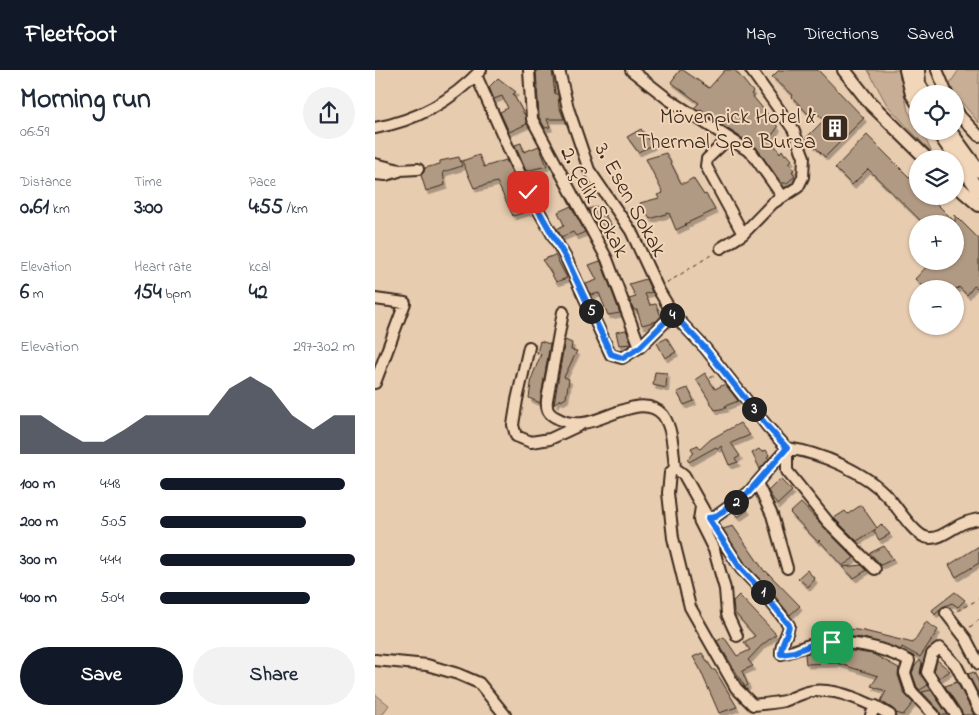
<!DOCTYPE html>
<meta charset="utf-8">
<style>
:root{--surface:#fff;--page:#f2f2f3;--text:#1f2937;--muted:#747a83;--accent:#111827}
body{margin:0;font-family:"Indie Flower",sans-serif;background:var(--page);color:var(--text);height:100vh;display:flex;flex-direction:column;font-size:19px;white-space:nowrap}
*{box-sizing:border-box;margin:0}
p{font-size:16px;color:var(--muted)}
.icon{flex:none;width:28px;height:28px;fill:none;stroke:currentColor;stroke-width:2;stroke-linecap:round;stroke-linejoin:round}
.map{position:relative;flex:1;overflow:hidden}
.panel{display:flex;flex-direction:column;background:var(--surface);width:375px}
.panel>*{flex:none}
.controls{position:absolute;left:534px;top:15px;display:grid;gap:10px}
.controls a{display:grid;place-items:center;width:55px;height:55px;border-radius:50%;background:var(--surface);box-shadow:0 1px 4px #0004;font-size:25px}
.pin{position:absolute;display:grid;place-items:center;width:42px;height:42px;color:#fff;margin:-21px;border-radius:10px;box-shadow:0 2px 8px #0006}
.km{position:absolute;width:25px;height:25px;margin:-12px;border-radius:50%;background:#222;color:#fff;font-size:14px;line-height:25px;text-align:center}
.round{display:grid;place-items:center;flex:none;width:52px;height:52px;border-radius:26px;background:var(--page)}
.head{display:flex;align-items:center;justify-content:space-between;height:85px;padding:0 20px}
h1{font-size:28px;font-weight:800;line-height:38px}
.stats{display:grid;grid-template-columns:repeat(3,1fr);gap:8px;height:85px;padding:5px 20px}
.stats div{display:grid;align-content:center}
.stats b{font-size:21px;font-weight:800}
.stats small{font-size:14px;font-weight:400}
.stats p{font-size:14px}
.chart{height:140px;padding:10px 20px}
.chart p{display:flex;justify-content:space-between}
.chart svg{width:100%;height:90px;margin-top:5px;fill:var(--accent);opacity:.7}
.button{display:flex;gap:10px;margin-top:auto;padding:10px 20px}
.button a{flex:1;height:58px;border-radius:30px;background:var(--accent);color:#fff;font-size:20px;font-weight:800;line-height:58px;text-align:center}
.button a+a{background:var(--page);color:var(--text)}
ul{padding:0 20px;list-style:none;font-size:16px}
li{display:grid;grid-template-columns:80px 60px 1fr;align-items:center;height:38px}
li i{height:12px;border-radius:6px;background:var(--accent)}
header{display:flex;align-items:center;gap:30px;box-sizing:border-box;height:70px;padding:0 25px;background:var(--accent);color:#fff}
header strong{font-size:24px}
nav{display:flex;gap:28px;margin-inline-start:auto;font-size:18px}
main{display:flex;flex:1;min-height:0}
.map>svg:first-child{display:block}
</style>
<header>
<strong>Fleetfoot</strong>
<nav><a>Map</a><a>Directions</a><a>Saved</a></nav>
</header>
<main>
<section class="panel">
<div class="head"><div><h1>Morning run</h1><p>06:59</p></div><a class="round"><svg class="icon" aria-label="share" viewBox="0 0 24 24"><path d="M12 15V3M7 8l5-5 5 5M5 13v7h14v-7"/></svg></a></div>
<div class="stats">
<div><p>Distance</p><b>0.61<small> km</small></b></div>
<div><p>Time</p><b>3:00</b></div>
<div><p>Pace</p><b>4:55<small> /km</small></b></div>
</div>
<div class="stats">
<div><p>Elevation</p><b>6<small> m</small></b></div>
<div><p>Heart rate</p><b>154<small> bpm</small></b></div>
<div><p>kcal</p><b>42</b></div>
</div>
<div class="chart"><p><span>Elevation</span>297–302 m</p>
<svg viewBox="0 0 160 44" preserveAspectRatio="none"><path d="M0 44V25L10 25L20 32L30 38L40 38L50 32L60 25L70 25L80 25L90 25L100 12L110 6L120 12L130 25L140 32L150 25L160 25V44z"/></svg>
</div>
<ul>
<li><b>100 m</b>4:48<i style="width:95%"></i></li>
<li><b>200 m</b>5:05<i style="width:75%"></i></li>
<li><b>300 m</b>4:44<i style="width:100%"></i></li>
<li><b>400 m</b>5:04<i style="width:77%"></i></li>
</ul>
<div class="button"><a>Save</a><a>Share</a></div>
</section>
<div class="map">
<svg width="604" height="645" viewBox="0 0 604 645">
<defs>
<filter id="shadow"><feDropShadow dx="2.5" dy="4" stdDeviation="0" flood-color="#0004"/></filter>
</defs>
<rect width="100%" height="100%" fill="#e7ccb0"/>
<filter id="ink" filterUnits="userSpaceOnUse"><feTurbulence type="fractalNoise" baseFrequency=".02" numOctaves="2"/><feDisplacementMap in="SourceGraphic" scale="10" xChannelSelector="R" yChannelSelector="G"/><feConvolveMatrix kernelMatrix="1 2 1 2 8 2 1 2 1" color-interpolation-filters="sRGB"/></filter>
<g filter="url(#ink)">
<path fill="#c7ae95" stroke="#816c5a" d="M493,0H524L533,41L542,55V61H547L557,83L512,35Z
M584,0H604V53L573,16Z
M0,624L14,635L7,645H0Z"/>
<path fill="#b19a83" stroke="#3b2a1e" filter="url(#shadow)" d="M161,0H177L180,24H183L184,36L189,49H172L175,57L170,58L164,47Z
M305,0H308L334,18L350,0H360L378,22L376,24L403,57L395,68L405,83L407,80L410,85L412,84L417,90L414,93L419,100L417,101L420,106L412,113H406L381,77L342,52L326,39L324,40L319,38L324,33L296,12Z
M404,0H443L489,48L450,87L431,68L449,50L438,39L433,44L417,27L418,25L397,7Z
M123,8L141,22L138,24L149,44H150L152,54L134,62L125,42L133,38L127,26L119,29L114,17Z
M266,59L278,75L263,82L252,67Z
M492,65L542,115V126H554L580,152V145L604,169V219L599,216L592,225L584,217L582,219H550L540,209L557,191H580V154H549L493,99L477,115L460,98Z
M146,73L149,82L164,76L172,96L151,101L140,75Z
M291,83L306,113H310L318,108L329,125L331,124L340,140L310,154L311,155L301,160L294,143L275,149L265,133L284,128L282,125L288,123L271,89Z
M104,85L109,97L131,90L138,104L136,105L154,141L138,146L122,112L99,118L87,91Z
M84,87L87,96L68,102L70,115L51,121L46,105L49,102L50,98L65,94V91Z
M196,136L210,162L201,166L198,162L186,167L182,159L189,155L183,142Z
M224,136L237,156L224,160L213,139Z
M180,185L192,208L181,212L174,199L167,190Z
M225,191L226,192L245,243L233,245L224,223L216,225L211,214L222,210L214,195Z
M271,209L277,222L270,224L275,235L281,234L286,246L282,251L267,255L262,240H259L254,229L261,227L254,214Z
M251,260L257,274L244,275L241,262Z
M292,268L301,282L290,288L282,273Z
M190,270L197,273L196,280L202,281L189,307L194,309L191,328L186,331L185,329L179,334Z
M165,271L175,274L165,333L154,328L157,307L166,284L162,283Z
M280,302L292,303L291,318L278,315Z
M330,303L340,319L350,314L363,331L350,336L351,338L340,340L321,309Z
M313,318L319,331L309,335L302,322Z
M365,353L375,365L356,373L365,386L360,389L363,392L354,395L346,376L343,379L341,377L314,392L312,389L319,383L316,378L323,375L325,379L336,369Z
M384,379L387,382L391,380L394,385L392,387L394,389L385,399L377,383Z
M405,409L417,421L402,435L393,421Z
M426,433L447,455L479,488L467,496L444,470L443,472L415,443Z
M369,435L373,440L363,447L358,442Z
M486,435L502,458L506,454L515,464L504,470L499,461L501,459L482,471L459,448L470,441L473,444Z
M358,456L390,502L391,501L425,536L415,545L391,515L371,495L348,459Z
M509,476L518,489L506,495L495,483Z
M604,476V493L581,507L574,495Z
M487,495L492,500L479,508L467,497Z
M432,500L440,509L433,517L423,508Z
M580,522L590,530L583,537L577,533L567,537L560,545L557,540Z
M364,525L401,564L386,576L373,590L378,596L367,601L373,615L370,617L342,571L349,567L362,586L375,580L369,572L380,566L359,542L358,531Z
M551,552L563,560L545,587L527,577L526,580L489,568L464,566H449L452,556L489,561L538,573Z
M463,579L498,584L524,598L523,605L529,623L538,633L528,645L521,643L518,639L506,631L511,621L496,616L503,606L462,593L431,594L430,584L445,580Z
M327,583L338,600H340L362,637L344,643L324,597L318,587Z
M545,590L547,593L545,603L553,615L545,620L542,617L537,603L540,596Z
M562,590L575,601L564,608L559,601Z
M599,602L604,613V625L593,604Z
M582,612L598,643L599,645H588L570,616Z
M556,620L573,645H566L564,640L547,622Z"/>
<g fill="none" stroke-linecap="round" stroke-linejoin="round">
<g stroke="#3b2a1e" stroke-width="14">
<path id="minor" d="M154,0L157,49L232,189L265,277
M184,0L193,38L214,100L256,161L283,219L298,244L330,278L392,356L412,378V401L453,452L500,499
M256,0L293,29L377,83L408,127
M562,0L572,24
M101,5L153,122L192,190L236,285L247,288L265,277L298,244
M580,37L585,46L604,66
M0,58C43,50 76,31 106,0
M354,68L332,89L331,96L368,164
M0,94L25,100L43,99
M0,104L11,105L24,101
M346,178L368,164L398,133L423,117L428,107L429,87L418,59L376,0
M0,229L30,233L0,313
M188,242L172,330C171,339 173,344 182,348C190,353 198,354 208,353C231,351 268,322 288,345C298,359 298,381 300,398
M154,277L142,330L138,355L141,366L156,372L175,369L205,355
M300,398L309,405L333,448L366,499L386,520L414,555C413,566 405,573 406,584C419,582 428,576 439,574C471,569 505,576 534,591L530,603L536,621L559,645
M300,398L295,403L293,423L298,468L315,537L361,618L378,635C388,634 399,633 409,631C418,628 428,622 438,621C462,618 495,633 515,645
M382,413L397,445L412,498
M326,437L324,450L339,480L350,519L352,544L362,566
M333,448L340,447L373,423L412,378C446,383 491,402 514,428C523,438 538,463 550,467C563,472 578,457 589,453C594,451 599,450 604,449
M571,543L591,569L604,594
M0,590L52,595L83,604L104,613L130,645
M496,645L501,636
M581,645L552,602L557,584L565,578L581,595L604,640"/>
</g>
<g stroke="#3b2a1e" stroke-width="16">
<path id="major" d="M469,0L495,33L552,89
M531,0L537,24L542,32
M543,0L544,14L550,24
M562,61L604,121
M575,61L604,101
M580,114L604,135"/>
</g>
<path stroke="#3b2a1e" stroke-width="1" stroke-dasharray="4 4" stroke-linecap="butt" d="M292,213L339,183
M335,308L339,306
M582,541L604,529
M595,557L604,550"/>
<use href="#minor" stroke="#f2d6b9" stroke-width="10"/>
<use href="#major" stroke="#f2d6b9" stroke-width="12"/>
</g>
</g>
<g fill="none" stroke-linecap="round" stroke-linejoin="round" filter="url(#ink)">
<g stroke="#fff" stroke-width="10">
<path id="route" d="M153,122L192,190L236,284L248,288L265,277L298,244L330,278L392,356L412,378L373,423L340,447L333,448L366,499L386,520L414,555C413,566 405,573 406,584L419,582L436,575L457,572"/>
</g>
<use href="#route" stroke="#1a73e8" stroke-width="6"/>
</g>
<defs>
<g id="building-square" transform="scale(1.4375)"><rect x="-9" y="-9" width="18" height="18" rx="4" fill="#3b2a1e" stroke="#f2d6b9"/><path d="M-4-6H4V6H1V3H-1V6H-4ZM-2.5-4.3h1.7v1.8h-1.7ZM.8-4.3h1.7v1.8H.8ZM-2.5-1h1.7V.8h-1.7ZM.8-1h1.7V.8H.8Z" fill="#fff"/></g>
</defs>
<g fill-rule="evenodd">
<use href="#building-square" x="460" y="58"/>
</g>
<g text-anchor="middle" stroke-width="4" stroke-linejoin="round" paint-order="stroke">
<g font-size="22" fill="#3b2a1e" stroke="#f2d6b9" text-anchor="end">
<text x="441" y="53">Mövenpick Hotel &amp;<tspan x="441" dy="25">Thermal Spa Bursa</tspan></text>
</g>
<g font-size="22" fill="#3b2a1e" stroke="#f2d6b9">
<text transform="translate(257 129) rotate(61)" y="8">3. Esen Sokak</text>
<text transform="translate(221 131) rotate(62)" y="8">2. Çelik Sokak</text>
</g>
</g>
</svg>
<div class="controls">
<a><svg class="icon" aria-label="locate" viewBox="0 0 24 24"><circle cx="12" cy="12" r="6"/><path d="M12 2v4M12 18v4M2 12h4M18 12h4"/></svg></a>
<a><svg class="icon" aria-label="layers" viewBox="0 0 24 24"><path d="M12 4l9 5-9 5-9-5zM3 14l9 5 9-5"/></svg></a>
<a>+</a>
<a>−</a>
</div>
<div class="pin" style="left:457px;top:572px;background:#1e9e55"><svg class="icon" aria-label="arrive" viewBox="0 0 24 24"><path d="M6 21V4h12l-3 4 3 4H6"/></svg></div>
<div class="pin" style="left:153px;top:122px;background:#d93025"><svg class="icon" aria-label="check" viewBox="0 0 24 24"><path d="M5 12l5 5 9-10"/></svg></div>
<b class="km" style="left:388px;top:522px">1</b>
<b class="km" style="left:361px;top:432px">2</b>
<b class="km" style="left:379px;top:339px">3</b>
<b class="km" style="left:297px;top:245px">4</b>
<b class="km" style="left:216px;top:241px">5</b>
</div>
</main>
